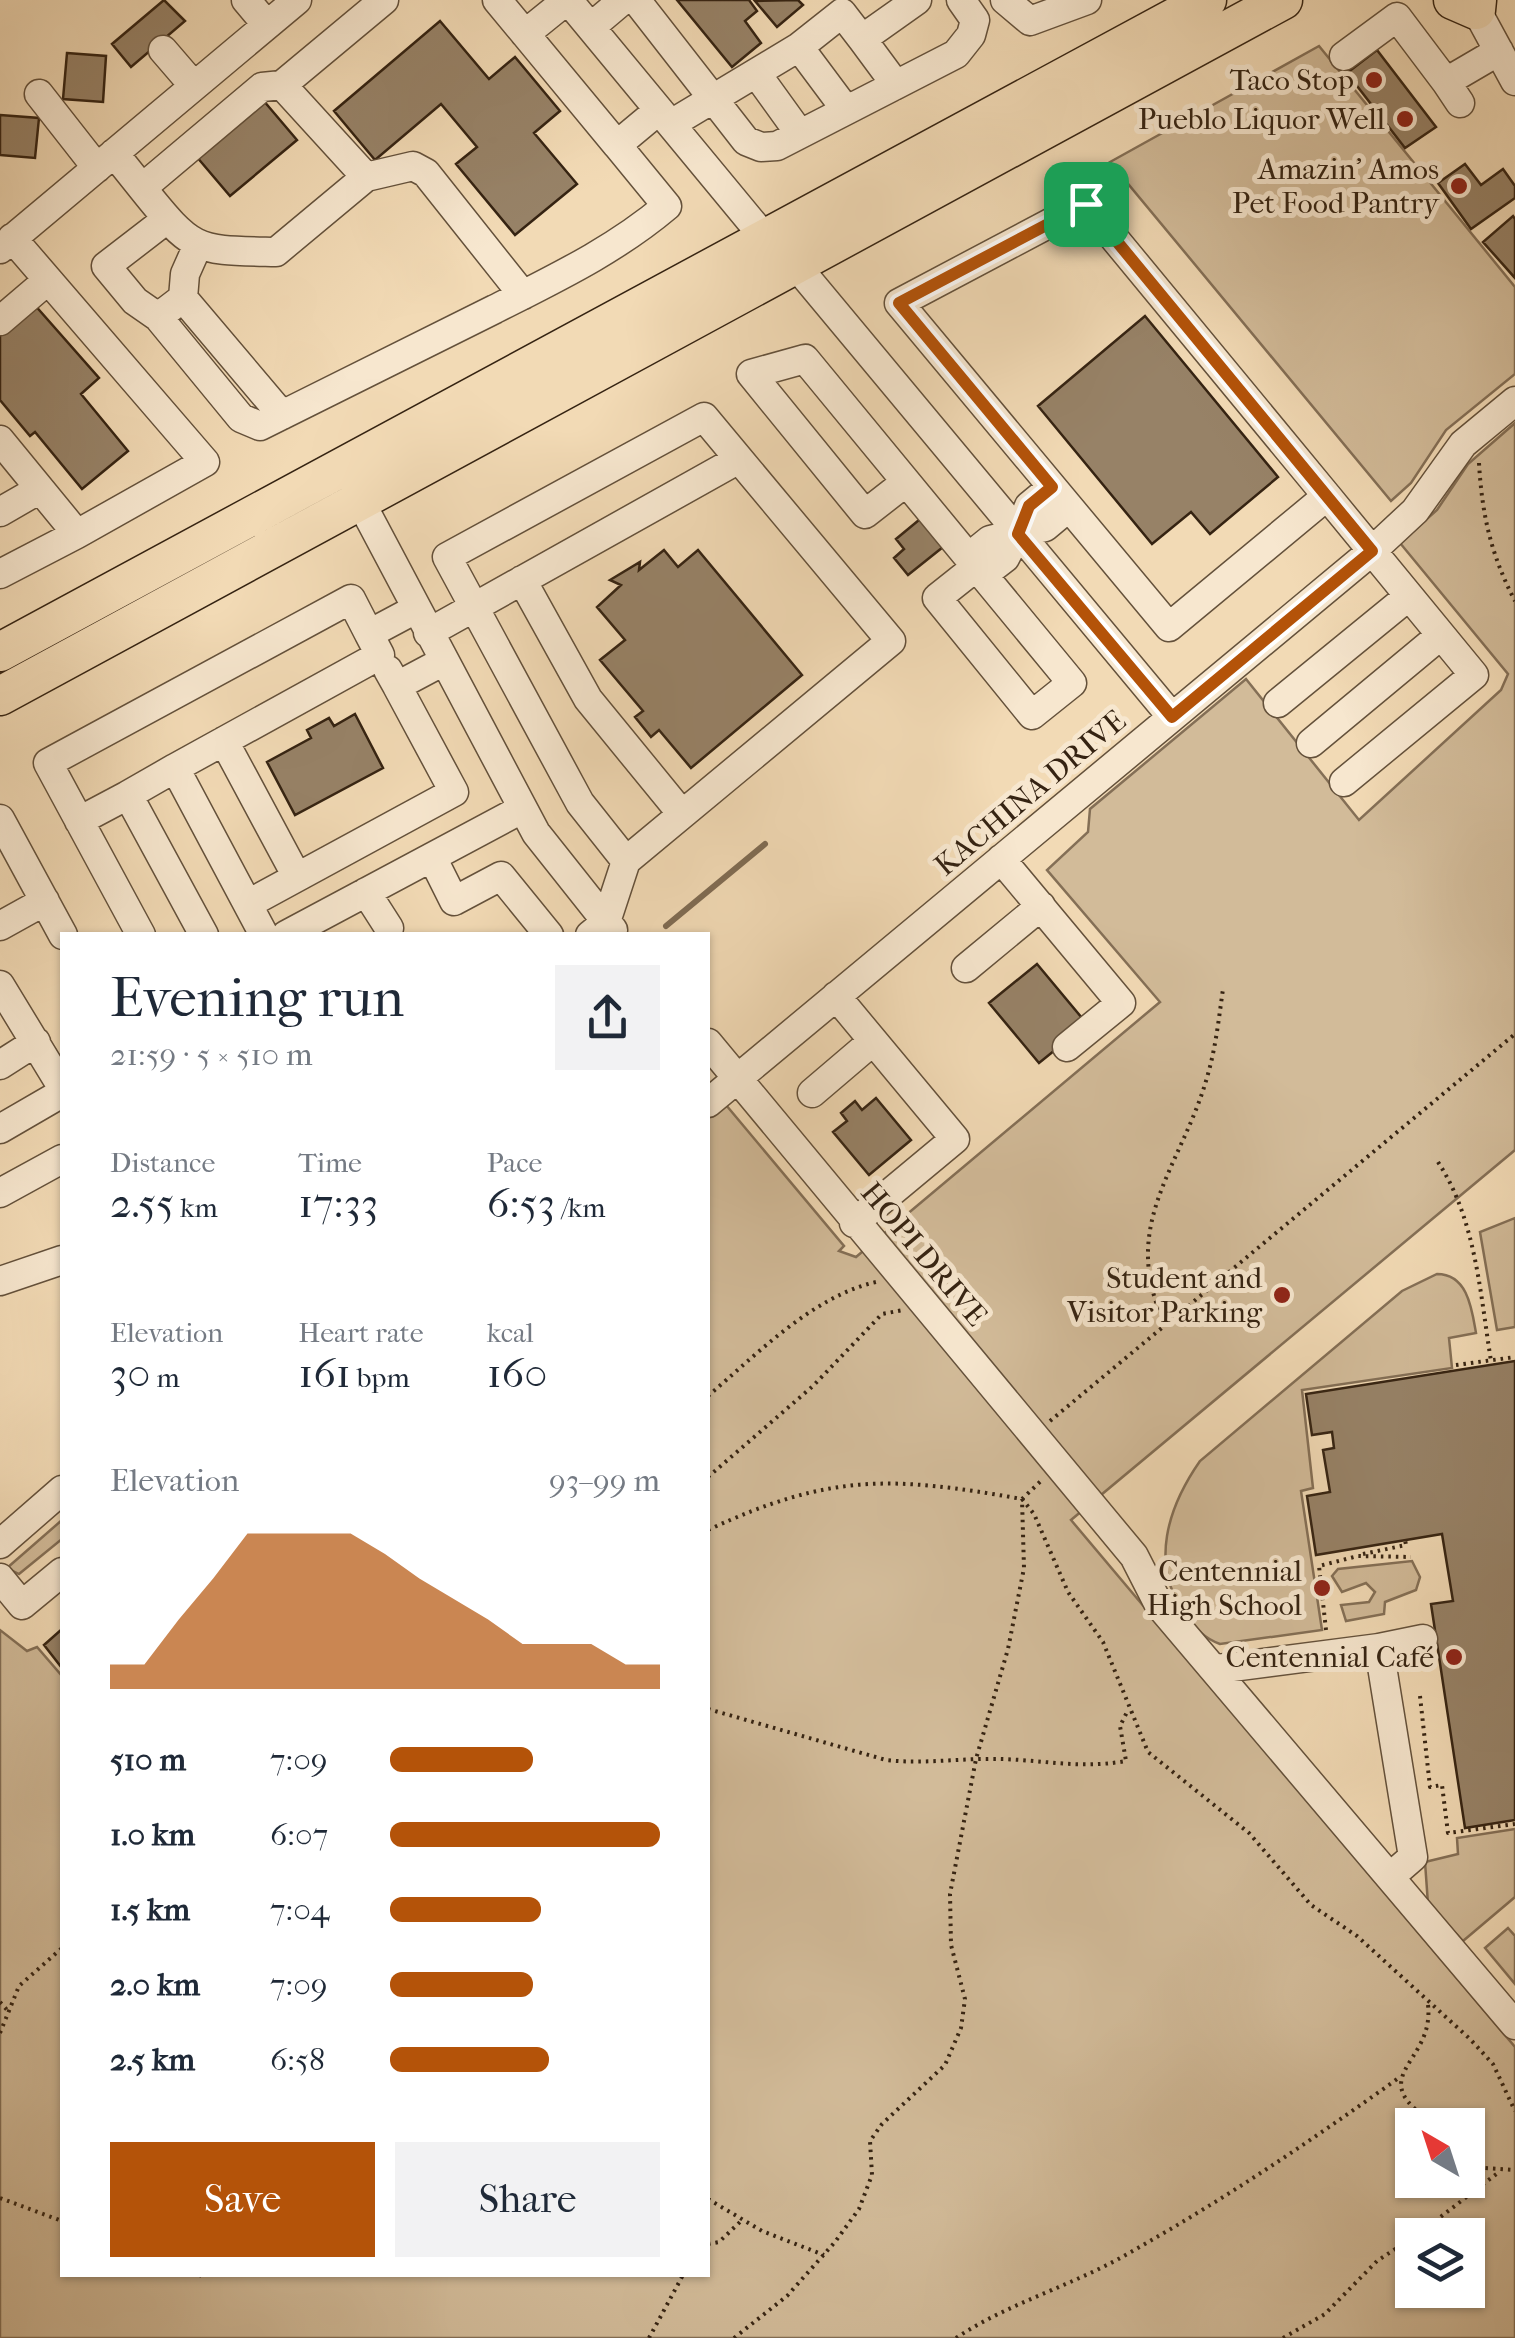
<!DOCTYPE html>
<meta charset="utf-8">
<style>
:root{--surface:#fff;--page:#f2f2f3;--text:#1f2937;--muted:#747a83;--accent:#b45309}
body{margin:0;font-family:"IM FELL French Canon",serif;background:var(--page);color:var(--text);height:100vh;display:flex;flex-direction:column;font-size:38px;white-space:nowrap}
*{box-sizing:border-box;margin:0}
p{font-size:32px;color:var(--muted)}
.icon{flex:none;width:55px;height:55px;fill:none;stroke:currentColor;stroke-width:2;stroke-linecap:round;stroke-linejoin:round}
.map{position:relative;flex:1;overflow:hidden}
.side{position:absolute;left:60px;top:932px;width:650px;height:1345px;display:flex;flex-direction:column;background:var(--surface);border-radius:0px;box-shadow:0 2px 8px #0004}
.side>*{flex:none}
.needle{width:65px;rotate:321deg}
.controls{position:absolute;left:1395px;top:2108px;display:grid;gap:20px}
.controls a{display:grid;place-items:center;width:90px;height:90px;border-radius:0px;background:var(--surface);box-shadow:0 2px 8px #0004;font-size:50px}
.pin{position:absolute;display:grid;place-items:center;width:85px;height:85px;color:#fff;margin:-42px;border-radius:20px;box-shadow:0 5px 15px #0006}
.round{display:grid;place-items:center;flex:none;width:105px;height:105px;border-radius:0px;background:var(--page)}
.head{display:flex;align-items:center;justify-content:space-between;height:170px;padding:0 50px}
h1{font-size:55px;font-weight:600;line-height:75px}
.figures{display:grid;grid-template-columns:repeat(3,1fr);gap:15px;height:170px;padding:10px 50px}
.figures div{display:grid;align-content:center}
.figures b{font-size:42px;font-weight:600}
.figures small{font-size:28px;font-weight:400}
.figures p{font-size:28px}
.chart{height:280px;padding:20px 50px}
.chart p{display:flex;justify-content:space-between}
.chart svg{width:100%;height:180px;margin-top:10px;fill:var(--accent);opacity:.7}
.action{display:flex;gap:20px;margin-top:auto;padding:20px 50px}
.action a{flex:1;height:115px;border-radius:0px;background:var(--accent);color:#fff;font-size:40px;font-weight:600;line-height:115px;text-align:center}
.action a+a{background:var(--page);color:var(--text)}
ul{padding:0 50px;list-style:none;font-size:32px}
li{display:grid;grid-template-columns:160px 120px 1fr;align-items:center;height:75px}
li i{height:25px;border-radius:12px;background:var(--accent)}
.map>svg:first-child{display:block}
</style>
<div class="map">
<svg width="1515" height="2338" viewBox="0 0 1515 2338">
<rect width="100%" height="100%" fill="#f2dab5"/>
<filter id="stains"><feTurbulence type="fractalNoise" baseFrequency=".002" numOctaves="4"/><feColorMatrix values="0 0 0 0 .2 0 0 0 0 .09 0 0 0 0 .02 0 0 0 .5 -.17"/></filter>
<radialGradient id="worn" r=".72"><stop offset=".6" stop-color="#630" stop-opacity="0"/><stop offset="1" stop-color="#630" stop-opacity=".3"/></radialGradient>
<path fill="#d2bb99" stroke="#846f56" stroke-width="2.5" fill-rule="evenodd" d="M1319,46L1515,287V374L1446,430L1411,483L1391,501L1110,162Z
M1515,423V1150L1071,1520L1515,2047V2338H0V1630L27,1651L37,1647L62,1676V2275H708V1100L721,1099L844,1246L839,1251L856,1257L1160,1002L1047,870L1088,832L1090,809L1246,679L1359,820L1501,690L1508,674L1400,543L1437,510L1468,464ZM1412,2125H1468V2180H1412ZM1412,2235H1468V2290H1412Z
M1515,1218V1327L1497,1330L1480,1232Z
M1437,1274C1468,1274 1472,1310 1476,1333L1449,1338L1452,1368L1302,1390L1313,1488L1301,1491L1322,1630L1220,1644C1203,1638 1196,1628 1185,1614C1149,1564 1168,1507 1200,1461L1402,1291Z
M62,1520V1539L19,1574L7,1568Z
M1412,1561L1420,1577L1416,1590L1385,1602L1384,1614L1346,1621L1341,1605L1369,1602L1375,1592L1366,1583L1342,1592L1332,1576L1338,1569Z
M1515,1829V1897L1463,1941L1428,1904L1425,1862L1458,1854L1457,1838Z
M1508,1928L1515,1936V1984L1485,1948Z"/>
<g fill="none" stroke-linecap="round" stroke-linejoin="round">
<path stroke="#806c53" stroke-width="6" d="M666,926L765,844"/>
</g>
<path fill="#978267" stroke="#352312" stroke-width="2.5" d="M164,0L185,21L131,67L112,44Z
M677,0H749L757,11L745,21L761,43L732,67Z
M798,0L803,5L777,27L755,1Z
M440,21L489,79L515,57L560,111L534,133L577,184L515,235L456,164L477,147L441,104L375,160L334,111Z
M1377,50L1436,127L1405,148L1347,73Z
M67,53L106,56L103,102L63,99Z
M263,100L297,140L230,196L196,156Z
M0,115L39,118L35,158L0,155Z
M1465,164L1481,185L1503,169L1515,186V198L1471,229L1438,183Z
M1513,216L1515,219V278L1483,242Z
M33,303L99,378L81,394L128,451L82,489L35,432L30,436L0,400V332Z
M1145,316L1278,477L1210,534L1191,512L1152,544L1038,406Z
M925,515L948,543L908,575L894,558L904,549L896,539Z
M664,550L678,567L698,550L802,675L691,768L659,730L651,737L635,717L643,711L600,660L625,640L597,607L621,585L610,580L640,562L639,570Z
M355,714L383,768L295,815L267,762L311,738L307,730L329,718L334,726Z
M1037,964L1087,1024L1039,1063L989,1003Z
M876,1098L911,1140L869,1175L833,1132L847,1121L841,1113L855,1101L862,1110Z
M1515,1361V1820L1465,1828L1431,1604L1453,1601L1442,1534L1316,1555L1307,1496L1330,1492L1323,1450L1334,1448L1332,1432L1312,1435L1306,1394Z
M62,1629V1668L44,1645Z"/>
<g fill="none" stroke-linecap="round" stroke-linejoin="round">
<g stroke="#64513b" stroke-width="31">
<path id="minor" d="M246,0L267,25
M384,0L282,85L366,177L413,166L426,173L523,295
M497,0L617,145
M568,0L764,237
M636,0L746,141L761,147L777,146L956,54L971,35L975,20L961,0
M1005,0L1030,21L1087,0
M1471,0L1515,81
M591,27L623,0
M525,34L567,0
M862,39L896,85
M799,47L846,110
M163,50L194,86
M1344,56L1397,17L1446,82L1499,51
M756,73L800,134
M1446,82L1460,103
M39,94L97,168
M671,124L799,47L842,13L862,39L917,0
M114,153L142,188L262,87L282,85
M142,188C194,253 195,250 276,252L366,177
M1086,204L1327,496L1169,627L899,303Z
M0,249L297,0
M794,263L1172,717
M183,298L185,274L197,247
M158,317L135,301L106,266L167,219
M0,321L48,280
M282,415L183,298L158,317L241,418L260,426C339,387 417,348 495,309C556,278 615,250 667,206L617,145L659,110
M0,440L77,534L205,462L12,238
M906,482L865,514L751,374L805,359L1072,683L1032,715L937,598L976,567
M1327,496L1474,675L1344,782
M359,499L536,833L613,930
M0,512L40,489
M1018,533L1029,506L1052,487
M1018,533L1045,527L1069,507
M969,557L990,540L1018,533L1005,558L983,575
M0,574L77,534
M522,580L588,699L682,814
M428,633L739,459L891,641L626,861L606,922L590,935
M388,670L397,686L444,661
M1278,703L1409,596
M224,741L297,877
M1311,743L1441,635
M175,768L128,795L204,935
M0,819L63,935
M79,821L128,795
M432,857L454,901L501,876L549,935
M1001,859L1121,1003L1067,1047
M626,861L580,803L447,557L704,417L739,459
M366,892L389,928
M248,904L454,792L397,686
M0,926L45,901
M141,935L48,763L351,599L369,634
M264,935L175,768L380,655L369,634L414,610
M286,935L522,809
M966,968L1041,906
M0,985L62,1087
M836,996L955,1139L854,1223
M708,1043L1134,1556L1159,1605L1515,2025
M0,1065L36,1042
M812,1093L873,1041
M708,1103L1372,551L1415,511L1463,444L1515,401
M0,1129L62,1093
M0,1193L62,1159
M0,1281L62,1260
M0,1544L62,1490
M0,1578L22,1605L62,1572
M1379,1648L1423,1639
M1217,1669L1379,1648L1413,1857L1390,1877"/>
</g>
<g stroke="#352312" stroke-width="41">
<path id="highway" d="M1453,0L1476,10L1477,0
M0,652L1207,0
M0,696L1283,0"/>
</g>
<path stroke="#352312" stroke-width="4" stroke-dasharray="2.5 5" stroke-linecap="butt" d="M1479,463C1482,515 1491,555 1515,601
M1438,1162C1476,1220 1480,1293 1491,1361
M1165,1324C1117,1224 1183,1166 1208,1074C1216,1046 1219,1017 1223,989
M1456,1365L1515,1357
M708,1396C756,1355 813,1296 876,1282
M1050,1421L1515,1034
M708,1477L813,1386L882,1314L903,1310
M1022,1499L1034,1514L1068,1592L1103,1642L1148,1752L1249,1833L1311,1905L1357,1936L1470,2039L1493,2064L1515,2111
M708,1530C830,1473 892,1476 1022,1499L1043,1479
M1363,1554L1406,1545L1405,1540
M1326,1630L1319,1566L1358,1556L1411,1557
M1420,1696L1430,1787L1442,1785L1448,1833L1515,1824
M708,1709L886,1760C921,1764 953,1759 987,1759C1037,1758 1075,1770 1126,1761L1120,1726L1128,1710
M0,2002L8,2011
M1428,2005C1435,2065 1358,2076 1437,2125
M0,2033L19,1986L62,1948
M1468,2154L1485,2168L1515,2170
M0,2198L62,2221
M708,2199L762,2231L824,2255
M1417,2235L1499,2172
M708,2244L719,2242L741,2221
M199,2275L203,2276
M649,2338L683,2275
M734,2338L787,2296L835,2242L859,2209L872,2175L870,2141L882,2124L945,2065L961,2028L965,1999L951,1945L950,1894L976,1759L1008,1649L1024,1568L1022,1499
M956,2338C1007,2304 1068,2287 1122,2257C1222,2201 1308,2143 1400,2077
M1283,2338L1325,2314L1377,2261L1412,2238"/>
<use href="#minor" stroke="#f7e7cf" stroke-width="28"/>
<use href="#highway" stroke="#f2dab5" stroke-width="38"/>
</g>
<g fill="none" stroke-linecap="round" stroke-linejoin="round">
<g stroke="#fff" stroke-width="20">
<path id="route" d="M1086,204L1372,551L1172,717L1018,534L1029,506L1052,487L899,303Z"/>
</g>
<use href="#route" stroke="#b45309" stroke-width="12"/>
</g>
<g fill="#8f2418" stroke="#f7e7cf" stroke-width="4">
<circle cx="1374" cy="80" r="10"/>
<circle cx="1405" cy="119" r="10"/>
<circle cx="1459" cy="186" r="10"/>
<circle cx="1282" cy="1295" r="10"/>
<circle cx="1322" cy="1588" r="10"/>
<circle cx="1454" cy="1657" r="10"/>
</g>
<g text-anchor="middle" stroke-width="10" stroke-linejoin="round" paint-order="stroke">
<g font-size="30" fill="#352312" stroke="#f7e7cf" text-anchor="end">
<text x="1354" y="90">Taco Stop</text>
<text x="1385" y="129">Pueblo Liquor Well</text>
<text x="1439" y="179">Amazin' Amos<tspan x="1439" dy="34">Pet Food Pantry</tspan></text>
<text x="1262" y="1288">Student and<tspan x="1262" dy="34">Visitor Parking</tspan></text>
<text x="1302" y="1581">Centennial<tspan x="1302" dy="34">High School</tspan></text>
<text x="1434" y="1667">Centennial Café</text>
</g>
<g font-size="30" fill="#352312" stroke="#f7e7cf">
<text transform="translate(1030 793) rotate(-40)" y="10">KACHINA DRIVE</text>
<text transform="translate(924 1254) rotate(50)" y="10">HOPI DRIVE</text>
</g>
</g>
<rect width="100%" height="100%" filter="url(#stains)"/>
<rect width="100%" height="100%" fill="url(#worn)"/>
</svg>
<div class="controls">
<a><svg class="needle" viewBox="-14 -14 28 28"><path d="M0-13l5 13h-10z" fill="#e53935"/><path d="M0 13l5-13h-10z" fill="#747a83"/></svg></a>
<a><svg class="icon" aria-label="layers" viewBox="0 0 24 24"><path d="M12 4l9 5-9 5-9-5zM3 14l9 5 9-5"/></svg></a>
</div>
<div class="pin" style="left:1086px;top:204px;background:#1e9e55"><svg class="icon" aria-label="arrive" viewBox="0 0 24 24"><path d="M6 21V4h12l-3 4 3 4H6"/></svg></div>
<section class="side">
<div class="head"><div><h1>Evening run</h1><p>21:59 · 5 × 510 m</p></div><a class="round"><svg class="icon" aria-label="share" viewBox="0 0 24 24"><path d="M12 15V3M7 8l5-5 5 5M5 13v7h14v-7"/></svg></a></div>
<div class="figures">
<div><p>Distance</p><b>2.55<small> km</small></b></div>
<div><p>Time</p><b>17:33</b></div>
<div><p>Pace</p><b>6:53<small> /km</small></b></div>
</div>
<div class="figures">
<div><p>Elevation</p><b>30<small> m</small></b></div>
<div><p>Heart rate</p><b>161<small> bpm</small></b></div>
<div><p>kcal</p><b>160</b></div>
</div>
<div class="chart"><p><span>Elevation</span>93–99 m</p>
<svg viewBox="0 0 160 44" preserveAspectRatio="none"><path d="M0 44V38L10 38L20 27L30 17L40 6L50 6L60 6L70 6L80 11L90 17L100 22L110 27L120 33L130 33L140 33L150 38L160 38V44z"/></svg>
</div>
<ul>
<li><b>510 m</b>7:09<i style="width:53%"></i></li>
<li><b>1.0 km</b>6:07<i style="width:100%"></i></li>
<li><b>1.5 km</b>7:04<i style="width:56%"></i></li>
<li><b>2.0 km</b>7:09<i style="width:53%"></i></li>
<li><b>2.5 km</b>6:58<i style="width:59%"></i></li>
</ul>
<div class="action"><a>Save</a><a>Share</a></div>
</section>
</div>
